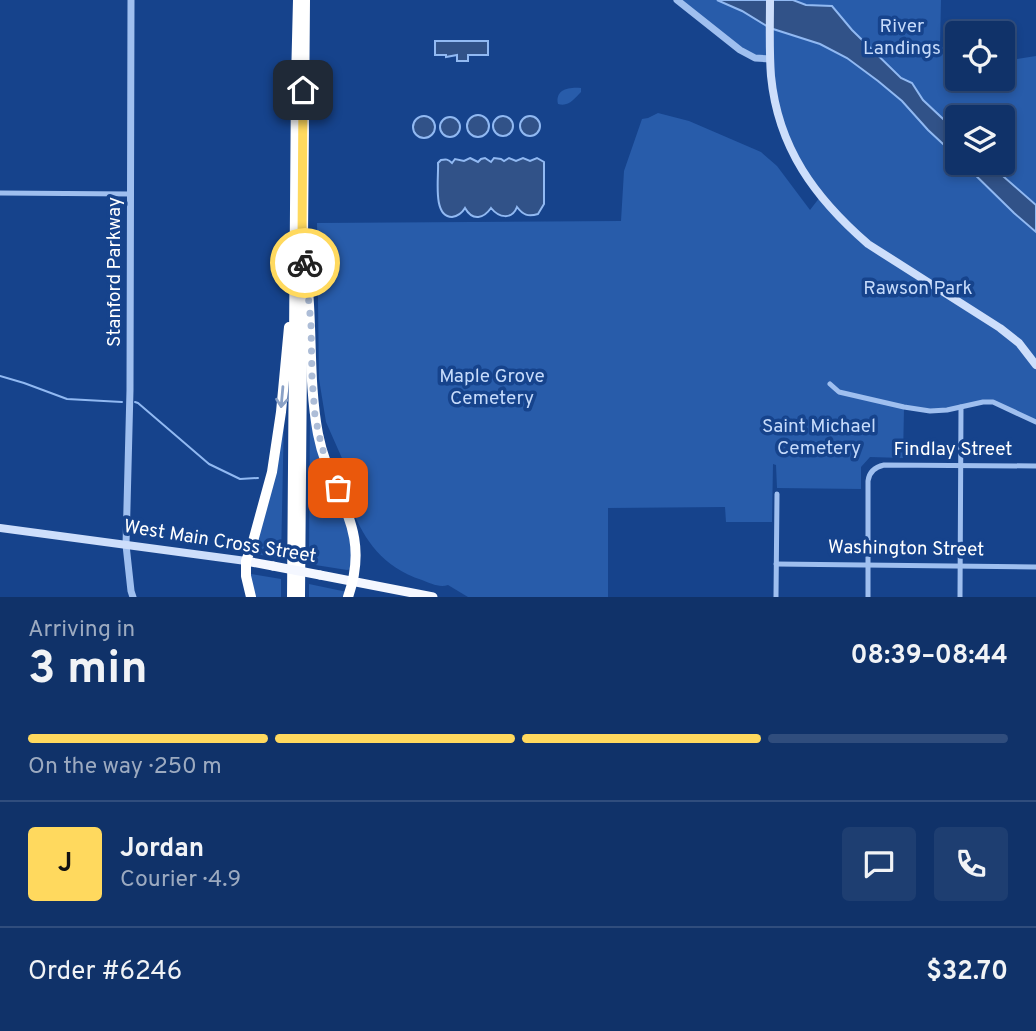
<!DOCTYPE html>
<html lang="en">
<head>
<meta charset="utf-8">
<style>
  body { margin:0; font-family:Overpass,sans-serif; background:#1e3e71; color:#f1f3f6; height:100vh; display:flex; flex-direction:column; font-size:26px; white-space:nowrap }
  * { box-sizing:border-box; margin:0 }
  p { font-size:23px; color:#9caac0 }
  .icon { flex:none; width:38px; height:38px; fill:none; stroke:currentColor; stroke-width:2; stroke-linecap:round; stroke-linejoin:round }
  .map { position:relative; height:597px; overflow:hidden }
  .details { display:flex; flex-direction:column; background:#103269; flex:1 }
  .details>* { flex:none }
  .buttons { position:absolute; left:945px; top:21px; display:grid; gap:14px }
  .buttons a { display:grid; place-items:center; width:70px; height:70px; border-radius:7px; background:#103269; box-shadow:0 4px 10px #0003,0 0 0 2px #304d7d; font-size:35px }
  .pin { position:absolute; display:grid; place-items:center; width:60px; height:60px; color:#fff; margin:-30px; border-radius:14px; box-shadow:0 4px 10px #0006 }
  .courier { position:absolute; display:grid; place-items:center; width:70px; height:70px; margin:-35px; border:5px solid #ffd95e; border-radius:50%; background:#fff; color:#222; box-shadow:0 2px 9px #0007 }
  .summary em { font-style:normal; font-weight:700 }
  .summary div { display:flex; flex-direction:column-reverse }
  .summary { display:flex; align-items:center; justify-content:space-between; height:119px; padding:0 28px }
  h1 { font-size:46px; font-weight:700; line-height:52px }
  .bar { display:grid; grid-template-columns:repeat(4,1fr); gap:10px 7px; align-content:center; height:84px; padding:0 28px }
  .bar i { height:9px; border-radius:5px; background:#304d7d }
  .bar .active { background:#ffd95e }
  .bar p { grid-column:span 4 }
  .line { display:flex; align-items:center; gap:18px; padding:0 28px; border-top:2px solid #304d7d }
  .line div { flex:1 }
  .round { display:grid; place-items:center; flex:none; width:74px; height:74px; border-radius:7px; background:#1e3e71 }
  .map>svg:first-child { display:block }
  .green { fill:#285caa; fill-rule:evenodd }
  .water { fill:#315288; stroke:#91b9f2; stroke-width:2 }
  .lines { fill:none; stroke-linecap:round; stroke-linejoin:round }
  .stream { stroke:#91b9f2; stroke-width:2 }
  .minor { stroke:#9fbfef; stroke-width:5 }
  .tertiary { stroke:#9fbfef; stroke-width:7 }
  .secondary { stroke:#cddefb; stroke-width:8 }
  .trunk { stroke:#f4f7ff; stroke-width:9 }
  .motorway { stroke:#fff; stroke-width:10 }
  .trunk-bridge { stroke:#f4f7ff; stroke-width:9 }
  .oneway { stroke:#8aa1c6 }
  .done { stroke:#adbdd7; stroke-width:7; stroke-dasharray:0 12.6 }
  .route { stroke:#ffd95e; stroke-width:9 }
  .labels { text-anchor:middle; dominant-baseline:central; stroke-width:7; stroke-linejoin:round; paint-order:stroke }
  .park-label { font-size:19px; fill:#c6dbfb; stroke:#16438c }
  .street-label { font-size:19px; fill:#fff; stroke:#16438c }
</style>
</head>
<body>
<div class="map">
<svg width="1036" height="597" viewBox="0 0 1036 597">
  <rect width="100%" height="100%" fill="#16438c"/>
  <g class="green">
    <path d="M 677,0 L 941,0 L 940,46 L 957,54 L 957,79 L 1003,79 L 1003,73 L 1014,73 L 1017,59 L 1036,56 L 1036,422 L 990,402 L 947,410 L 904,408 L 903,458 L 870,457 L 861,467 L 861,489 L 777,488 L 776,465 L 773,464 L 772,522 L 726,522 L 725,507 L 608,508 L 608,597 L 468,597 L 448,585 C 439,588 430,583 422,580 C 367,562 355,518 336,469 L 339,468 L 352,481 L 326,422 L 319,379 L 317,223 L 621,221 L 624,171 L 642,119 L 648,118 L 658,113 L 689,121 L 761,152 L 777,166 L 810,210 L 820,197 L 793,153 L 779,114 L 770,59 L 755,58 ZM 957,117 L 1003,117 L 1003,163 L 957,163 Z"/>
    <path d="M 581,88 L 581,92 C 574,99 569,107 558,104 C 555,89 569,87 581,88 Z"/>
    <path d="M 310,400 L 345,514 L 352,543 L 351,569 L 347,570 L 309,564 Z"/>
    <path d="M 284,415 L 281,559 L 252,553 Z"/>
    <path d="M 251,574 L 281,579 L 281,597 L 253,597 L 249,577 Z"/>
    <path d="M 309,584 L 347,592 L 345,597 L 309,597 Z"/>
  </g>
  <g class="water">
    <path d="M 717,0 L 793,0 L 806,5 L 832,6 L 852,30 L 901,78 L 912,83 L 923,100 L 957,132 L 957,157 L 928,130 L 902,101 L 878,81 L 847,58 L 820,44 L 770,28 L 742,11 Z"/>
    <path d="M 435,41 L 488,41 L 488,55 L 468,55 L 468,61 L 457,61 L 457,55 L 446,57 L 446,55 L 435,55 Z"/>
    <circle cx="478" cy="126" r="11"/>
    <circle cx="530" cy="126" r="10"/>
    <circle cx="503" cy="126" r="10"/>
    <circle cx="424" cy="127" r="11"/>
    <circle cx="450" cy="127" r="10"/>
    <path d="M 470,158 L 478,162 L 481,159 L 485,158 L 491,162 L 494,158 L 501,159 L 504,161 L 509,158 L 516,161 L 523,158 L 530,161 L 537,158 L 544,162 L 544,204 L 538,214 C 528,217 523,215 517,207 C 512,220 499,218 491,208 C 484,218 473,222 465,208 C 462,213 459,216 452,217 C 432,217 439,177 438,163 L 441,160 C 446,159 448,159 452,163 L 455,159 L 464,161 Z"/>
    <path d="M 963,163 L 988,163 L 1036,205 L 1036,232 L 1014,213 Z"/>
  </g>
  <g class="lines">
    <g class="stream">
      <path d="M 0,376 L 24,383 L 67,399 L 122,402"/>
      <path d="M 135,402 L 138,403 L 209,464 L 240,479 L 258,478"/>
    </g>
    <g class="minor">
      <path d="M 0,193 L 131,194"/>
      <path d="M 830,384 L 839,392 L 904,407 L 930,411 L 947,410 L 983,402 L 993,402 L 1036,422"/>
      <path d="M 776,564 L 1036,567"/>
      <path d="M 776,597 L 777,494"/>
      <path d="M 868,597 L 868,481 C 869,472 875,467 884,465 L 1036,466"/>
      <path d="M 960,597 L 961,407"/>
    </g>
    <g class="tertiary">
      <path d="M 131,0 L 130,390 L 126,545 L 131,591 L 133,597"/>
      <path d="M 677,0 L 740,50 L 755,58 L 770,59"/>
    </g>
    <g class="secondary">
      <path d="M 770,0 C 770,25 769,51 771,76 C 778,148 815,198 868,244 L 1000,328 L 1019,343 L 1036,365"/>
      <path d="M 0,528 L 246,561"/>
    </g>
    <g class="trunk">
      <path d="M 246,561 L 273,566"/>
      <path d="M 320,575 L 433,597"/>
    </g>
    <g class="motorway">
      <path d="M 308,290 C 312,337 309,386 318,434 C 330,497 373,526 348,597"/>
      <path d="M 251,597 L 246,576 L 246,561 L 252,545 L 272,472 L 281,412 L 289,327"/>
      <path d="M 292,597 L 296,80 L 298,0"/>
      <path d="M 300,597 L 305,0"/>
    </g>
    <path class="trunk-bridge" d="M 273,566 L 320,575"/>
  </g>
  <defs><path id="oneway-shaft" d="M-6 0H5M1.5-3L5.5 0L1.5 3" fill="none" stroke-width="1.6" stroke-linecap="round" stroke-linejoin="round" transform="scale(1.75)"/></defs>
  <use class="oneway" href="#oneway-shaft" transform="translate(282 397) rotate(95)"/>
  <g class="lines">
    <path class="done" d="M 305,263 L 311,324 L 312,378 L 315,416 L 322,448 L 338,488"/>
    <path class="route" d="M 303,90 L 302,244 L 305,263"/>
  </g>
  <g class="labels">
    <g class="park-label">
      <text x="902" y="27">River<tspan x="902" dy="22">Landings</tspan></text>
      <text x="918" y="289">Rawson Park</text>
      <text x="492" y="377">Maple Grove<tspan x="492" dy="22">Cemetery</tspan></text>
      <text x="819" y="427">Saint Michael<tspan x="819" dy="22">Cemetery</tspan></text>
    </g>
    <g class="street-label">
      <text transform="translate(115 272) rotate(-90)">Stanford Parkway</text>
      <text x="953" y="450">Findlay Street</text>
      <text transform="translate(220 542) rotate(9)">West Main Cross Street</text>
      <text transform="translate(906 549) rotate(1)">Washington Street</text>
    </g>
  </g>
</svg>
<div class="buttons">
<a><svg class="icon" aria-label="locate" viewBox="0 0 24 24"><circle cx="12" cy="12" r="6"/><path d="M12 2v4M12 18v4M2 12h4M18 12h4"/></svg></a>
<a><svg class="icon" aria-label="layers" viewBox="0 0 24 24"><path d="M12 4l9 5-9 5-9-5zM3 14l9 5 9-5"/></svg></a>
</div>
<div class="pin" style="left:338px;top:488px;background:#ea580c"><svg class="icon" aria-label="bag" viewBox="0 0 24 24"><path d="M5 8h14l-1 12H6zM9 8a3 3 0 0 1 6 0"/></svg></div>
<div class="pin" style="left:303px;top:90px;background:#1f2937"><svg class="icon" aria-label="home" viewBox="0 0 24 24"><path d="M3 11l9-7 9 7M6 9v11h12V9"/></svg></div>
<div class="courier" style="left:305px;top:263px"><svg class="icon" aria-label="bike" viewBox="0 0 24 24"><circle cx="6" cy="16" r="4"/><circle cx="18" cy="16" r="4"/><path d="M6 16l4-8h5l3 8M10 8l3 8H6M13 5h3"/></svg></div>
</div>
<section class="details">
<div class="summary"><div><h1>3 min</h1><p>Arriving in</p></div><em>08:39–08:44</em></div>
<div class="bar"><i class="active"></i><i class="active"></i><i class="active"></i><i></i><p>On the way · 250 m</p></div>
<div class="line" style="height:126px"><b class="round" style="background:#ffd95e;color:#111">J</b><div><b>Jordan</b><p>Courier · 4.9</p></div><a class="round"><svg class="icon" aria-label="chat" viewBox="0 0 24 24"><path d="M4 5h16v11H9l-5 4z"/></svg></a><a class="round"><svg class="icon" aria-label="phone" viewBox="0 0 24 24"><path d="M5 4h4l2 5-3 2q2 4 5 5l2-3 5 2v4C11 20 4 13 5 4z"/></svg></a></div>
<div class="line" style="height:91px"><div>Order #6246</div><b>$32.70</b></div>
</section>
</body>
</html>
